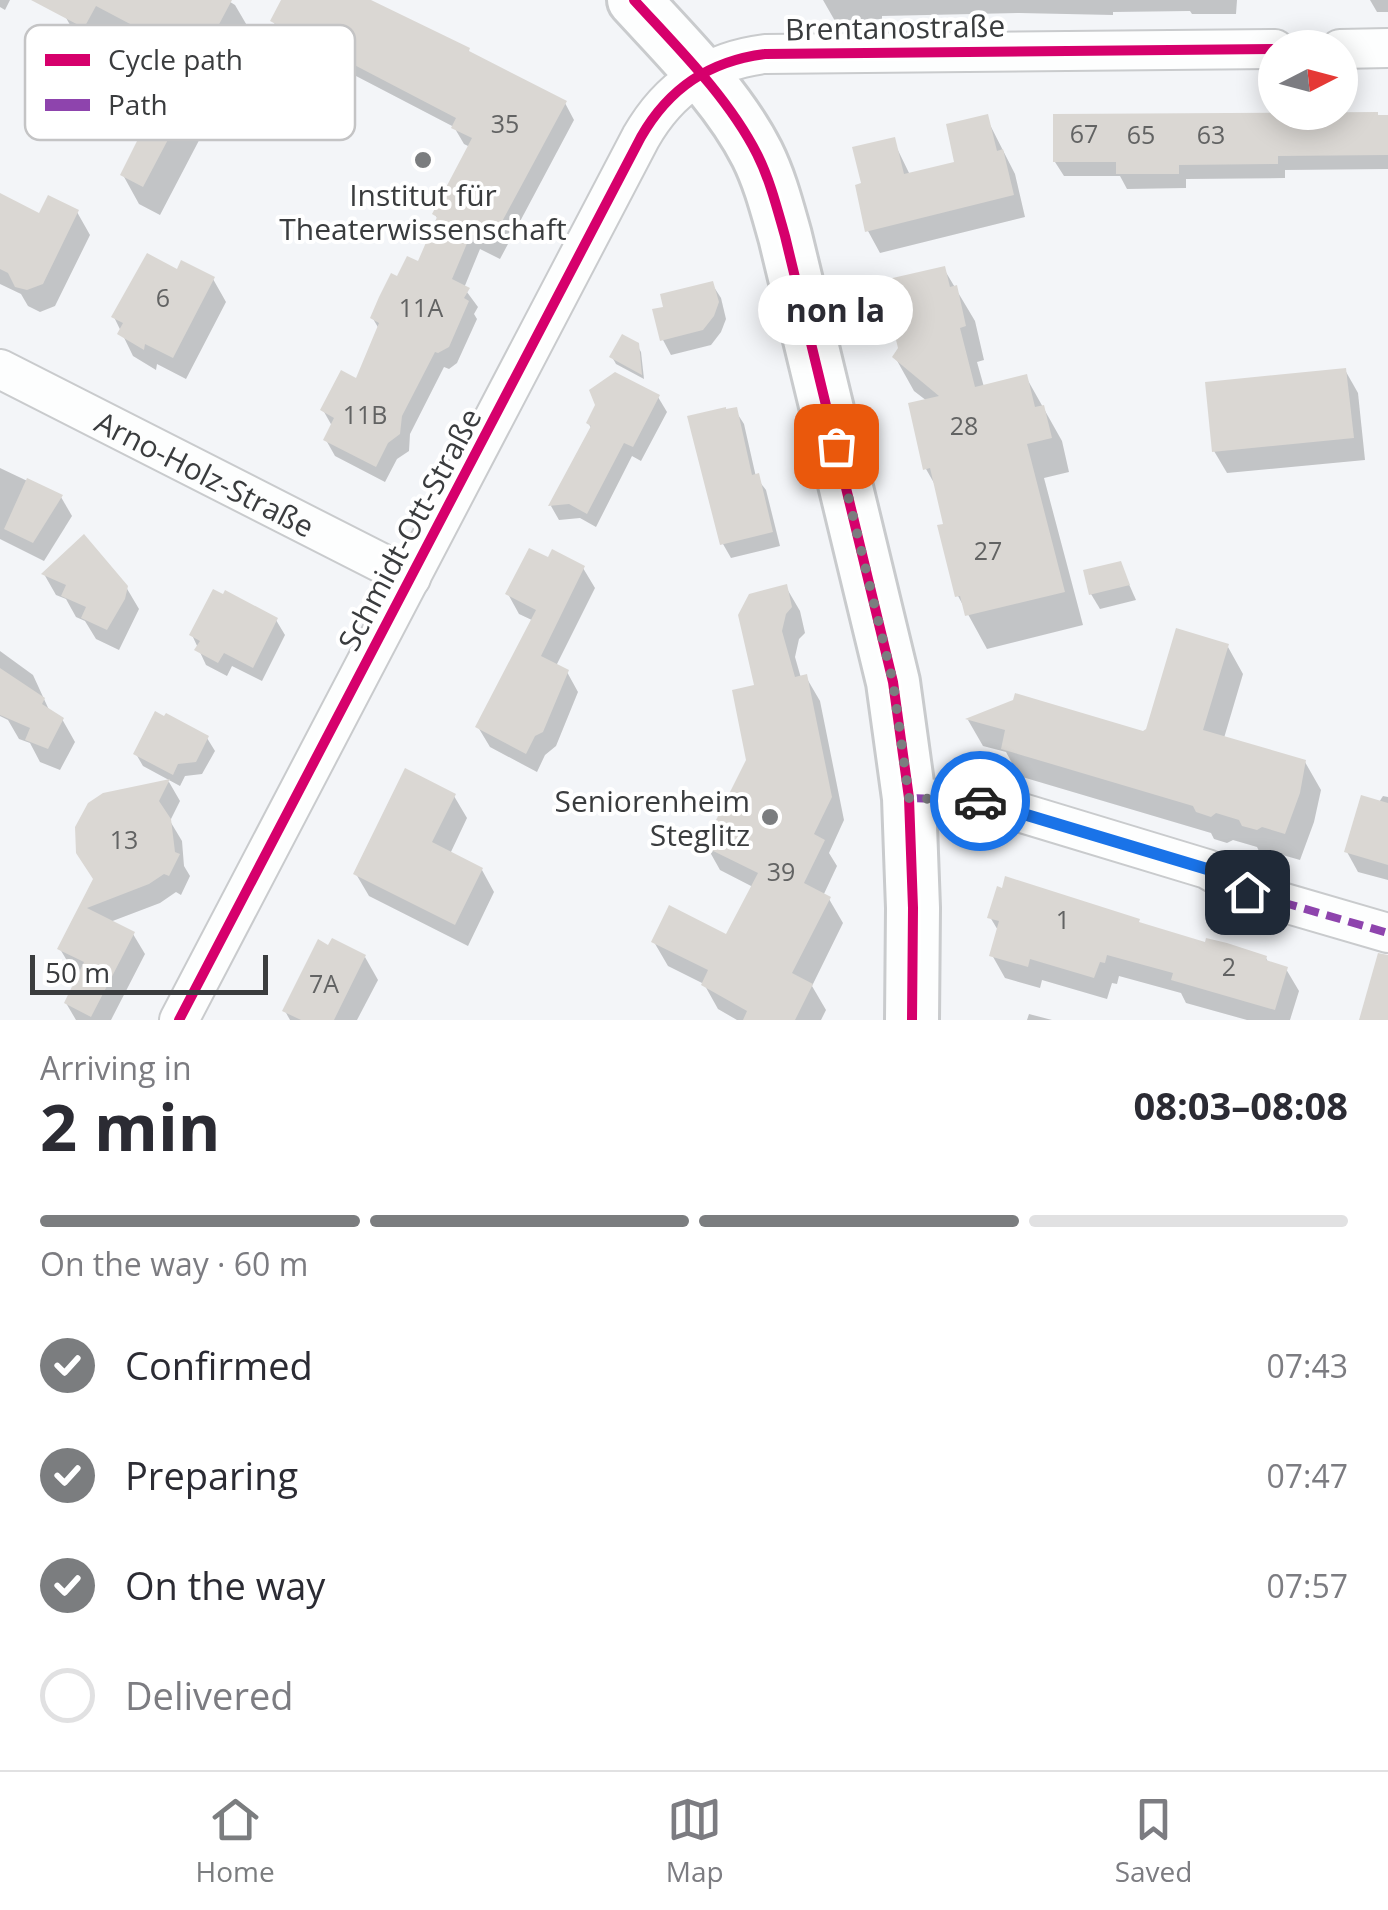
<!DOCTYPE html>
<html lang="en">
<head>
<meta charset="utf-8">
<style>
  body { margin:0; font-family:"Open Sans",sans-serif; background:#f7f7f7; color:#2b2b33; height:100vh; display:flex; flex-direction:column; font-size:38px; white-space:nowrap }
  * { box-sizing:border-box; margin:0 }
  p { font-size:32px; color:#7c7c81 }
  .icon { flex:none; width:55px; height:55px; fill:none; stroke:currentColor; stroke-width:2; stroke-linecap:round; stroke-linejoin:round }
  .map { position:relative; height:1020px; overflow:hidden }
  .sheet { display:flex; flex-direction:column; background:#fff; flex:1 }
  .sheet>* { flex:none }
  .needle { width:65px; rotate:84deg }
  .controls { position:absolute; left:1258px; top:30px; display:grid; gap:20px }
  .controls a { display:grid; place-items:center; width:100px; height:100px; border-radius:50%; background:#fff; box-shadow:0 5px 25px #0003; font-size:50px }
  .scale { position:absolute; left:30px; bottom:25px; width:238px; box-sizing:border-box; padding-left:10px; border:5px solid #3a3c3e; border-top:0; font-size:28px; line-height:35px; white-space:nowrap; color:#3a3c3e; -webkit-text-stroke:8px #fff; paint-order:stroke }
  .pin { position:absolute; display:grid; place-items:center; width:85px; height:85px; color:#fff; margin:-42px; border-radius:20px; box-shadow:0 5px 15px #0006 }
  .courier { position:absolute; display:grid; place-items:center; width:100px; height:100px; margin:-50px; border:8px solid #1a73e8; border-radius:50%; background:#fff; color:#222; box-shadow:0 2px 12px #0007 }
  .bubble { position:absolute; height:70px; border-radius:35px; background:#fff; box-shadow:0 5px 25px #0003; font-size:32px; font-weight:700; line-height:70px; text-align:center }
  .head em { font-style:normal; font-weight:700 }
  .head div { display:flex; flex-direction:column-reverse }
  .head { display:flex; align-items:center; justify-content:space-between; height:170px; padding:0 40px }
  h1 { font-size:65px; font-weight:700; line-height:75px }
  .bar { display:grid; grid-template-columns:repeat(4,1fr); gap:15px 10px; align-content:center; height:120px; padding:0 40px }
  .bar i { height:12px; border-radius:8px; background:#e1e1e2 }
  .bar .on { background:#7b7d7f }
  .bar p { grid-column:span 4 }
  ol { padding:0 40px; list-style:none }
  li { display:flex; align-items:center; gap:30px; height:110px }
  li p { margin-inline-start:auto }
  li .icon { padding:10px; border-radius:50%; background:#7b7d7f; color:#fff; stroke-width:4 }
  li:last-child { color:#7c7c81 }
  li i { width:55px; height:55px; border:5px solid #e1e1e2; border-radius:50% }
  .dock { display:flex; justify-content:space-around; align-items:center; height:140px; border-top:2px solid #e1e1e2; background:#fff; font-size:28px; color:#7c7c81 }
  .dock a { display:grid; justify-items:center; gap:5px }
  .dock .on { color:#7b7d7f }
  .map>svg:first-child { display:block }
  .shadow { fill:#0003 }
  .building { fill:#dad7d3 }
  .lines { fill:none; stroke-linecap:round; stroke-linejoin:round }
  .street-casing { stroke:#c9cbcd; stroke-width:42 }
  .secondary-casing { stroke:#c9cbcd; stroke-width:58 }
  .street { stroke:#fdfefe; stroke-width:38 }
  .secondary { stroke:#fdfefe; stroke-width:52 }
  .quiet { stroke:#8e44ad; stroke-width:8; stroke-dasharray:15 8; stroke-linecap:butt }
  .cycleway-casing { stroke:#fff; stroke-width:16 }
  .cycleway { stroke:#d6006c; stroke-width:10 }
  .done { stroke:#7b7d7f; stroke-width:10; stroke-dasharray:0 18 }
  .route { stroke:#1a73e8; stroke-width:12 }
  .poi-dot { fill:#7b7d7f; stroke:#fff; stroke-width:4 }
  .labels { text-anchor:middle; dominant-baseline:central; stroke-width:8; stroke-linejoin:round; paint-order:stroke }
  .number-label { font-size:25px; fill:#626363 }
  .street-label { font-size:30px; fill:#3a3c3e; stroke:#fff }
  .poi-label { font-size:30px; fill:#3a3c3e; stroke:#fff }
  .key { fill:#fff; stroke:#c4c4c5; stroke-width:2.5 }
  .key-label { font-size:28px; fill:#3a3c3e }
</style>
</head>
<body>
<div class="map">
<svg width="1388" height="1020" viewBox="0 0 1388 1020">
  <rect width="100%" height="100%" fill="#f3f5f8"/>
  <g class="shadow">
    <path d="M 0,0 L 10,0 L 5,10 L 0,7 Z"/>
    <path d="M 74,0 L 227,0 L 235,5 L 252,34 L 241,54 L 236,51 L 201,117 L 206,127 L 160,215 L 139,204 L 123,175 L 140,142 L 128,122 L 161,59 L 113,33 L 101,56 L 82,46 L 65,16 Z"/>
    <path d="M 284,0 L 368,0 L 468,50 L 471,55 L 565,103 L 574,120 L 500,259 L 480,249 L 464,288 L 478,307 L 474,314 L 477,319 L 457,363 L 449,369 L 444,367 L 410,434 L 409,451 L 397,459 L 385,482 L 335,456 L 326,440 L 332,426 L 323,410 L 357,381 L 379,329 L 372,317 L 398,280 L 420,264 L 438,220 L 435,214 L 470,147 L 464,144 L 454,127 L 283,38 L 273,21 Z"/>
    <path d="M 823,0 L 1237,0 L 1236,14 L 1192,14 L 1190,11 L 1113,12 L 1113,15 L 1019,13 L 882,16 L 882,19 L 835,21 Z"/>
    <path d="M 1370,0 L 1388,0 L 1388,12 L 1377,12 Z"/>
    <path d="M 986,117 L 1015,174 L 1025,217 L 880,253 L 868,231 L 864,185 L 893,140 L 910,175 L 957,163 Z"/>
    <path d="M 1378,118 L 1388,118 L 1388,169 L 1285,170 L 1285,178 L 1186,179 L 1186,188 L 1127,189 L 1120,176 L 1064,176 L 1055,162 Z"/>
    <path d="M 0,196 L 40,216 L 77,212 L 90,235 L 55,306 L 40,312 L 28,306 L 21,294 L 0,284 Z"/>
    <path d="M 944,269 L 975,321 L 984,360 L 977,362 L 984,387 L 1026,377 L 1062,441 L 1069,472 L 1044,478 L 1083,625 L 987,649 L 958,596 L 938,490 L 926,469 L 927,401 L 914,391 L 895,357 L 900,348 L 895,325 L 885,319 L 866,287 Z"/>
    <path d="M 178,272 L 213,279 L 226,302 L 186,379 L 157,364 L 156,370 L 133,356 L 114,317 Z"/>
    <path d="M 712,284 L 721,298 L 726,319 L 721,332 L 711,345 L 671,355 L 663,340 Z"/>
    <path d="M 637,345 L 641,352 L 644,379 L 616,364 L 612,357 Z"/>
    <path d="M 1345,370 L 1358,393 L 1365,460 L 1227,473 L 1214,451 Z"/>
    <path d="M 658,397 L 667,412 L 641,461 L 632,456 L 596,527 L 580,518 L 559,520 L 551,506 L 592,429 L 588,423 Z"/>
    <path d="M 735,410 L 744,424 L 756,477 L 766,490 L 780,546 L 731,558 L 723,544 Z"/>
    <path d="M 0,468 L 61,497 L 72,516 L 44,561 L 0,539 Z"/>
    <path d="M 1120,564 L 1136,600 L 1100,609 L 1091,594 Z"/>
    <path d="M 583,568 L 595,588 L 556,666 L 567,672 L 578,692 L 556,746 L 545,755 L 537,772 L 490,747 L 478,727 L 534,621 L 519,614 L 508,594 Z"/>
    <path d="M 44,574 L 126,587 L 139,609 L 119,650 L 96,639 L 85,621 L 76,617 L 66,599 L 56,595 Z"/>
    <path d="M 786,587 L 800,611 L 805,633 L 799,639 L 795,657 L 801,678 L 806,677 L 820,701 L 844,820 L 829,853 L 837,866 L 823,896 L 829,899 L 843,923 L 812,986 L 826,1010 L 821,1020 L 737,1020 L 718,1009 L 704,984 L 668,966 L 654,942 L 728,938 L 753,887 L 720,870 L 706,845 L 749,760 L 757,687 Z"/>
    <path d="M 276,620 L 285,635 L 262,681 L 232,666 L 227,676 L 206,665 L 192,635 Z"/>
    <path d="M 1228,647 L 1243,674 L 1224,738 L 1305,762 L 1321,790 L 1314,822 L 1300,860 L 1279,854 L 1273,857 L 1260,853 L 1257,847 L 1233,840 L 1227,843 L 1214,839 L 1211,833 L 1019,776 L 1006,752 L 983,746 L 968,720 L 1015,702 L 1143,733 Z"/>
    <path d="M 0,651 L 33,675 L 50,712 L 62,719 L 75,742 L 60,770 L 40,762 L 30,743 L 19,739 L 8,720 L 0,716 Z"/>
    <path d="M 207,738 L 215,751 L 202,774 L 185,776 L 180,786 L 143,766 L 136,754 Z"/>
    <path d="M 169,782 L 180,801 L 170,821 L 182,841 L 184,866 L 190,876 L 181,895 L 176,892 L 160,903 L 110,922 L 133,934 L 145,954 L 111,1020 L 76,1020 L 66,1003 L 81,974 L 72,969 L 60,949 L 95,881 L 104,795 Z"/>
    <path d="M 454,796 L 467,818 L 450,854 L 482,870 L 494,892 L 468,946 L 369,896 L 356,874 Z"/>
    <path d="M 1383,796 L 1388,797 L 1388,880 L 1358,872 L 1347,852 Z"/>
    <path d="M 990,917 L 1207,945 L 1266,958 L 1269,964 L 1286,969 L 1299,991 L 1290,1020 L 1247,1020 L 1186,1003 L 1181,993 L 1119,976 L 1117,984 L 1112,983 L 1107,999 L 1042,980 L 1040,988 L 1005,978 L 992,955 L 999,932 Z"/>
    <path d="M 365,957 L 378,980 L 357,1020 L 290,1020 L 285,1011 Z"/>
    <path d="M 1029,1014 L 1052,1020 L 1027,1020 Z"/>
  </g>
  <g class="building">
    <path d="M 31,0 L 232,0 L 183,92 L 191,96 L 143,187 L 120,175 L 142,131 L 125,122 L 166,43 L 96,6 L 84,28 Z"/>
    <path d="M 281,0 L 371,0 L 470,48 L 469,51 L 567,101 L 490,244 L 471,234 L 452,279 L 470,288 L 464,298 L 469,301 L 449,347 L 438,353 L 435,352 L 402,416 L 400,434 L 388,443 L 376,467 L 323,440 L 334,418 L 320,410 L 341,370 L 356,378 L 379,323 L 370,318 L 379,297 L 391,273 L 397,276 L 407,256 L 418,261 L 437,217 L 432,214 L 472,138 L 451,128 L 456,118 L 270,21 Z"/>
    <path d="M 1378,112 L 1378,115 L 1388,115 L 1388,155 L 1278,156 L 1278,164 L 1179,165 L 1179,174 L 1116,174 L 1116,162 L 1053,162 L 1053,114 Z"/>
    <path d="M 988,114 L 997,151 L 1003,149 L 1014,195 L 865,232 L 855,185 L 861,183 L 852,147 L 895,137 L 904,174 L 954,162 L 946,124 Z"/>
    <path d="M 0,193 L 39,213 L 48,195 L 79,210 L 43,284 L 27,290 L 15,287 L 8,273 L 0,269 Z"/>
    <path d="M 147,253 L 177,269 L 181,260 L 215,277 L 173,358 L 145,344 L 144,350 L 117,334 L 123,323 L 111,317 Z"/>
    <path d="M 945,266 L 950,287 L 957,285 L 966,326 L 960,328 L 975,387 L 1027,374 L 1035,407 L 1044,405 L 1052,438 L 1027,444 L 1065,592 L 965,616 L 960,596 L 955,597 L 937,525 L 943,524 L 930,468 L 923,470 L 908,403 L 939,396 L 892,357 L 898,348 L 886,299 L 862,285 Z"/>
    <path d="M 713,281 L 719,302 L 714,316 L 703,330 L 660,341 L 652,309 L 663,307 L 660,294 Z"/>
    <path d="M 622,334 L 639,343 L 642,375 L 609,357 Z"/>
    <path d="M 1346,368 L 1354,438 L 1212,452 L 1205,382 Z"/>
    <path d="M 615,372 L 660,395 L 633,447 L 624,443 L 587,514 L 569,504 L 548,506 L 591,426 L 586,423 L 595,405 L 589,390 Z"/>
    <path d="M 726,407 L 726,409 L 737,407 L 752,475 L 759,473 L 773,532 L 720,545 L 687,416 Z"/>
    <path d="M 27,478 L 63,495 L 33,543 L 4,529 Z"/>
    <path d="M 84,534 L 128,586 L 125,599 L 107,630 L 81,618 L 86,607 L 61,596 L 66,585 L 41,574 Z"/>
    <path d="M 529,548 L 548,557 L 552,549 L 585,566 L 541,656 L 569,670 L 543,732 L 535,736 L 526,754 L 475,727 L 536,610 L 505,594 Z"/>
    <path d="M 1121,561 L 1130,585 L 1089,595 L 1083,570 Z"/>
    <path d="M 787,584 L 792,607 L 786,614 L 782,631 L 795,677 L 807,674 L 832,797 L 814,834 L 825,840 L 804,883 L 831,897 L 792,973 L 813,984 L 795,1020 L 743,1020 L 747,1011 L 701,985 L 708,970 L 651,942 L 669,905 L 726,934 L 758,873 L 703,846 L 746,760 L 732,690 L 754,685 L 738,615 L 749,594 Z"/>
    <path d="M 213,589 L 223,594 L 225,590 L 278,618 L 253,668 L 224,653 L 218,663 L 194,650 L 200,641 L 189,635 Z"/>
    <path d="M 1176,628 L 1229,644 L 1203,730 L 1306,760 L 1300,793 L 1285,834 L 1262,827 L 1257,830 L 1242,826 L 1239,820 L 1216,813 L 1211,817 L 1196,812 L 1193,806 L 1001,749 L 1005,730 L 965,719 L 1013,700 L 1015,693 L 1143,731 L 1146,729 Z"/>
    <path d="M 0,668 L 45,698 L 42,704 L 64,718 L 48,749 L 25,740 L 30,728 L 0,715 Z"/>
    <path d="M 155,711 L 164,716 L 166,713 L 209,736 L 196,762 L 178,764 L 173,775 L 133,754 Z"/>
    <path d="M 405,768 L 456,794 L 432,842 L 483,868 L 455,925 L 353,874 Z"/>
    <path d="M 170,779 L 159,801 L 171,819 L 175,852 L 180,854 L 169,876 L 164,874 L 149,884 L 87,908 L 135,932 L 91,1017 L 64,1003 L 84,962 L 57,949 L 93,879 L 76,853 L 75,827 L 88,803 L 103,793 Z"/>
    <path d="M 1361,795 L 1388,803 L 1388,865 L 1344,852 Z"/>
    <path d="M 1005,876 L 1140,919 L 1139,922 L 1205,942 L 1206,938 L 1227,943 L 1267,956 L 1266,960 L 1288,967 L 1275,1010 L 1171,980 L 1173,973 L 1107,955 L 1105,963 L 1100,962 L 1094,978 L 1030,959 L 1028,967 L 989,956 L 999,921 L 987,918 L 997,886 L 1002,888 Z"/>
    <path d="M 332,938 L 366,955 L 334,1020 L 301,1020 L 282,1011 L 318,939 L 328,945 Z"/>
    <path d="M 1378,953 L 1388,955 L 1388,1020 L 1359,1020 Z"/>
  </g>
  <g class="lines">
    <defs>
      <g id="street">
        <path d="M 1340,49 L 1388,48"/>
        <path id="s1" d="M 0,369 L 411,578"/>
        <path d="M 909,798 L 979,800 L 1207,869 L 1247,892 L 1388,933"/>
        <path d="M 179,1020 L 641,137 C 669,88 709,61 765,54 L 1275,49"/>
      </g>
      <path id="secondary" d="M 634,0 C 677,47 728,97 757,154 C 770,180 777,208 785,236 L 893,682 L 909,798 L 913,908 L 912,1020"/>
    </defs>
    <use href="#street" class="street-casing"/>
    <use href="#secondary" class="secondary-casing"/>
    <use href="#street" class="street"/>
    <use href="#secondary" class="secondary"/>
    <path class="quiet" d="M 909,798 L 979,800 L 1207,869 L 1247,892 L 1388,933"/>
    <defs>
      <g id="cycleway">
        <path d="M 634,0 C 677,47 728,97 757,154 C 770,180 777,208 785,236 L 893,682 L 909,798 L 913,908 L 912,1020"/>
        <path d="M 179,1020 L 641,137 C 669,88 709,61 765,54 L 1275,49"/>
      </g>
    </defs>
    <use href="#cycleway" class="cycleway-casing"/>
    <use href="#cycleway" class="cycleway"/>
  </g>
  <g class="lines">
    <path class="done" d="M 836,446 L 893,682 L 909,798 L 980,801"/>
    <path class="route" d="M 980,801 L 1207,869 L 1247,892"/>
  </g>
  <g class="poi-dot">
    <circle cx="423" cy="160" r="10"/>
    <circle cx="770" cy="817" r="10"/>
  </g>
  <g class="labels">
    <g class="number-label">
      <text x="505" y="123">35</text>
      <text x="1084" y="133">67</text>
      <text x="1141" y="134">65</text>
      <text x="1211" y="134">63</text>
      <text x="163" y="297">6</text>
      <text x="421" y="307">11A</text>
      <text x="365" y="414">11B</text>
      <text x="964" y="425">28</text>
      <text x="988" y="550">27</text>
      <text x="124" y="839">13</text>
      <text x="781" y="871">39</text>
      <text x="1063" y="919">1</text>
      <text x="1229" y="966">2</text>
      <text x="324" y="983">7A</text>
    </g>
    <g class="street-label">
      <text transform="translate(895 27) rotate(-1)">Brentanostraße</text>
      <text stroke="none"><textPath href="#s1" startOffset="230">Arno-Holz-Straße</textPath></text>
      <text transform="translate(409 529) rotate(-62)">Schmidt-Ott-Straße</text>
    </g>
    <g class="poi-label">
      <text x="423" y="194">Institut für<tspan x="423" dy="34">Theaterwissenschaft</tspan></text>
      <text x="750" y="800" text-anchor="end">Seniorenheim<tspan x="750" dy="34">Steglitz</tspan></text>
    </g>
  </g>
  <rect x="25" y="25" width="330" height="115" rx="15" class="key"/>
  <rect x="45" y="54" width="45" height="12" fill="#d6006c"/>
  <rect x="45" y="99" width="45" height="12" fill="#8e44ad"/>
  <g class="key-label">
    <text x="108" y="70">Cycle path</text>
    <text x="108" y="115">Path</text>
  </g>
</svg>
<div class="controls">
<a><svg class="needle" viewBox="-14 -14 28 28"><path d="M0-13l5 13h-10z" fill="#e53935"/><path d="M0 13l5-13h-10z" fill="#7c7c81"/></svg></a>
</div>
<div class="scale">50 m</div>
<div class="pin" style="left:836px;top:446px;background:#ea580c"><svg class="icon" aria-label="bag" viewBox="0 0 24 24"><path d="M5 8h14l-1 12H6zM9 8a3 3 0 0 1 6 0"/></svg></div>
<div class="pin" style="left:1247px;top:892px;background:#1f2937"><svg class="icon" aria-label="home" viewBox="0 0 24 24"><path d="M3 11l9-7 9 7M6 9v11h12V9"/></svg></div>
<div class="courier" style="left:980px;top:801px"><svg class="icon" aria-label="car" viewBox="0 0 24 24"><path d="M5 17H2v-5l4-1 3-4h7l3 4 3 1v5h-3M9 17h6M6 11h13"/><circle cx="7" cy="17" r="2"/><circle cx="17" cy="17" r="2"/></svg></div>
<div class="bubble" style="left:758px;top:275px;width:155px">non la</div>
</div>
<section class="sheet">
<div class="head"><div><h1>2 min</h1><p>Arriving in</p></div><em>08:03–08:08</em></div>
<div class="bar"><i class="on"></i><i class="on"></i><i class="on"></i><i></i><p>On the way · 60 m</p></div>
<ol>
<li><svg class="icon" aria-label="check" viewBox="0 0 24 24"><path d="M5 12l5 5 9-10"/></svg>Confirmed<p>07:43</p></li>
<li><svg class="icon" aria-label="check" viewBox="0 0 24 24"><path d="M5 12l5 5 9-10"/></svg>Preparing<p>07:47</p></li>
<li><svg class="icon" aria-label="check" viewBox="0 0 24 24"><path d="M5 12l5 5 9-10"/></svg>On the way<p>07:57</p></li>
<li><i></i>Delivered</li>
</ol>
</section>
<nav class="dock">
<a class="on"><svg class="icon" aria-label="home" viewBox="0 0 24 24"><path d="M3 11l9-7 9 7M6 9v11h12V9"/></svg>Home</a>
<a><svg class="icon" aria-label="map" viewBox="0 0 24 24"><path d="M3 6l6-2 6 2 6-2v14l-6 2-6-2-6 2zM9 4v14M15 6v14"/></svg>Map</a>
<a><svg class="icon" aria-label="saved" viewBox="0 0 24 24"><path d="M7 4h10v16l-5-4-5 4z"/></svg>Saved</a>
</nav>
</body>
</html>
